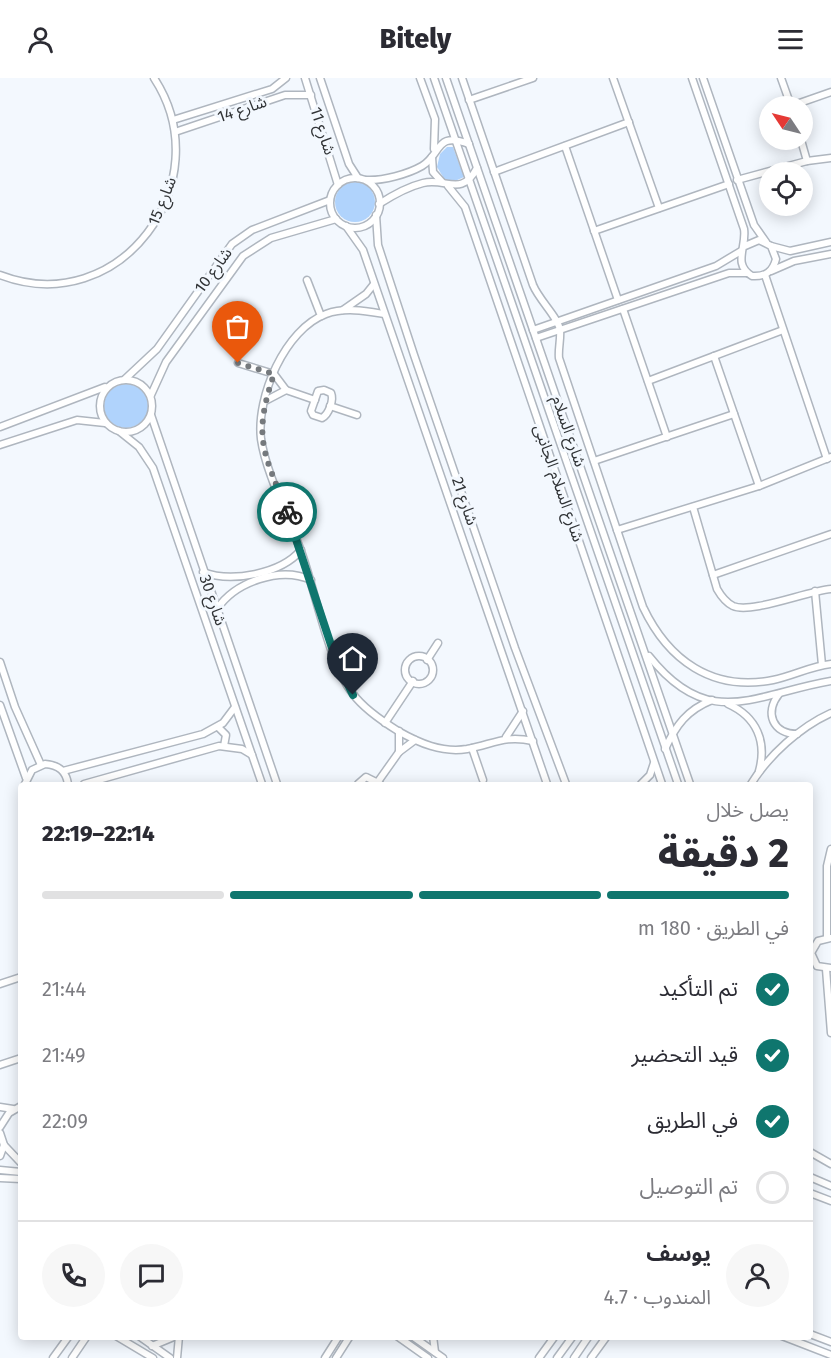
<!DOCTYPE html>
<html lang="ar">
<head>
<meta charset="utf-8">
<style>
  body { margin:0; font-family:"Fira Sans","Noto Sans Arabic",sans-serif; background:#f7f7f7; color:#2b2b33; direction:rtl; height:100vh; display:flex; flex-direction:column; font-size:22px; white-space:nowrap }
  * { box-sizing:border-box; margin:0 }
  p { font-size:20px; color:#7c7c81 }
  .icon { flex:none; width:33px; height:33px; fill:none; stroke:currentColor; stroke-width:2; stroke-linecap:round; stroke-linejoin:round }
  .map { position:relative; flex:1; overflow:hidden; direction:ltr }
  .drawer { position:absolute; left:18px; top:704px; width:795px; height:558px; display:flex; flex-direction:column; background:#fff; border-radius:6px; box-shadow:0 3px 15px #0003; direction:rtl }
  .drawer>* { flex:none }
  .needle { width:39px; rotate:305deg }
  .buttons { position:absolute; left:759px; top:18px; display:grid; gap:12px }
  .buttons a { display:grid; place-items:center; width:54px; height:54px; border-radius:50%; background:#fff; box-shadow:0 3px 15px #0003; font-size:30px }
  .pin { position:absolute; display:grid; place-items:center; width:51px; height:51px; color:#fff; margin:-62px -26px; border-radius:50% 50% 50% 0; rotate:-45deg; box-shadow:0 0 6px #0007 }
  .pin .icon { rotate:45deg }
  .courier { position:absolute; display:grid; place-items:center; width:60px; height:60px; margin:-30px; border:4px solid #0f766e; border-radius:50%; background:#fff; color:#222; box-shadow:0 2px 8px #0007 }
  .summary em { font-style:normal; font-weight:800 }
  .summary div { display:flex; flex-direction:column-reverse }
  .summary { display:flex; align-items:center; justify-content:space-between; height:102px; padding:0 24px }
  h1 { font-size:39px; font-weight:800; line-height:45px }
  .bar { display:grid; grid-template-columns:repeat(4,1fr); gap:9px 6px; align-content:center; height:72px; padding:0 24px }
  .bar i { height:8px; border-radius:4px; background:#e1e1e2 }
  .bar .on { background:#0f766e }
  .bar p { grid-column:span 4 }
  .line { display:flex; align-items:center; gap:15px; padding:0 24px; border-top:2px solid #e1e1e2 }
  .line div { flex:1 }
  .round { display:grid; place-items:center; flex:none; width:63px; height:63px; border-radius:32px; background:#f7f7f7 }
  ol { padding:0 24px; list-style:none }
  li { display:flex; align-items:center; gap:18px; height:66px }
  li p { margin-inline-start:auto }
  li .icon { padding:6px; border-radius:50%; background:#0f766e; color:#fff; stroke-width:4 }
  li:last-child { color:#7c7c81 }
  li i { width:33px; height:33px; border:3px solid #e1e1e2; border-radius:50% }
  header { display:flex; justify-content:space-between; align-items:center; height:78px; padding:0 24px; background:#fff; font-size:27px; font-weight:800 }
  .map>svg:first-child { display:block }
  .green { fill:#b0d3fc }
  .lines { fill:none; stroke-linecap:round; stroke-linejoin:round }
  .street-casing { stroke:#afb6bf; stroke-width:9 }
  .street { stroke:#fff; stroke-width:6 }
  .done { stroke:#75797d; stroke-width:6; stroke-dasharray:0 10.8 }
  .route { stroke:#0f766e; stroke-width:8 }
  .labels { text-anchor:middle; dominant-baseline:central; stroke-width:6; stroke-linejoin:round; paint-order:stroke }
  .street-label { font-size:16px; fill:#313437; stroke:#f3f8fe }
</style>
</head>
<body>
<header><svg class="icon" aria-label="menu" viewBox="0 0 24 24"><path d="M4 6h16M4 12h16M4 18h16"/></svg>Bitely<svg class="icon" aria-label="person" viewBox="0 0 24 24"><circle cx="12" cy="8" r="4"/><path d="M4 21q1-7 8-7t8 7"/></svg></header>
<div class="map">
<svg width="831" height="1280" viewBox="0 0 831 1280">
  <rect width="100%" height="100%" fill="#f3f8fe"/>
  <g class="green">
    <path d="M 447,69 L 453,69 L 464,99 L 455,103 L 445,102 L 437,89 L 440,76 Z"/>
    <circle cx="355" cy="124" r="20"/>
    <circle cx="126" cy="328" r="22"/>
  </g>
  <g class="lines">
    <defs>
      <g id="street">
        <path d="M 305,0 L 338,107"/>
        <path d="M 320,0 L 349,86 L 358,100"/>
        <path d="M 420,0 L 435,41 L 434,71"/>
        <path d="M 434,0 L 678,706"/>
        <path d="M 446,0 L 690,706"/>
        <path d="M 462,0 L 533,207 C 539,222 558,239 560,252 C 561,261 558,271 559,280 L 643,529 C 668,582 712,614 773,602 C 793,598 811,588 831,586"/>
        <path d="M 613,0 L 659,130"/>
        <path d="M 692,0 L 744,151 C 747,169 732,186 752,198 C 766,199 773,193 776,181 L 771,168 L 759,162 L 745,168"/>
        <path d="M 703,0 L 754,147 L 766,164"/>
        <path d="M 781,0 L 791,28"/>
        <path d="M 469,22 L 533,0"/>
        <path d="M 791,28 L 831,14"/>
        <path d="M 173,42 L 272,11 L 286,0"/>
        <path d="M 175,54 L 285,17 L 311,17"/>
        <path d="M 801,62 L 807,83"/>
        <path d="M 565,68 L 618,222"/>
        <path d="M 432,79 L 433,94 L 442,104"/>
        <path d="M 494,94 L 629,44"/>
        <circle cx="355" cy="125" r="25"/>
        <path d="M 366,102 C 383,103 408,96 422,88 C 442,76 435,53 469,66"/>
        <path d="M 737,102 L 807,83 L 831,80"/>
        <path d="M 448,108 L 465,129 L 662,706"/>
        <path d="M 379,126 C 393,117 407,109 423,105 C 446,99 461,120 477,90"/>
        <path d="M 376,137 L 378,167 L 414,277 L 515,570 L 566,706"/>
        <path d="M 346,148 L 363,172 L 547,706"/>
        <path d="M 594,153 L 729,106"/>
        <path d="M 771,168 L 790,173 L 831,164"/>
        <path d="M 771,193 L 794,183 L 831,176"/>
        <path d="M 0,197 C 120,243 222,104 154,0"/>
        <path d="M 765,197 L 827,381"/>
        <path d="M 307,202 L 321,238"/>
        <path d="M 623,231 L 667,359"/>
        <path d="M 343,232 L 366,216 L 374,206"/>
        <path d="M 384,236 C 366,233 345,229 326,236 C 285,251 256,319 261,361 C 266,396 290,441 302,476 C 315,513 330,588 353,616 C 364,631 382,643 398,653 C 419,665 442,675 467,671 C 494,666 504,657 533,663"/>
        <path d="M 533,252 L 716,188 L 741,173"/>
        <path d="M 536,260 L 729,195 L 747,195"/>
        <path d="M 714,278 L 759,408"/>
        <path d="M 238,285 L 274,296 L 286,312 L 315,322"/>
        <path d="M 125,301 L 157,271 L 232,166 L 252,152 L 330,122"/>
        <circle cx="126" cy="328" r="26"/>
        <path d="M 648,303 L 783,252"/>
        <path d="M 324,312 L 331,315 C 334,322 329,336 322,340 L 313,337 L 311,333 L 318,313 Z"/>
        <path d="M 151,317 L 166,284 L 243,178 L 271,160 L 336,141"/>
        <path d="M 265,323 L 286,312"/>
        <path d="M 330,328 L 357,337"/>
        <path d="M 151,337 L 277,706"/>
        <path d="M 0,349 L 105,309"/>
        <path d="M 119,353 L 139,369 L 153,390 L 262,706"/>
        <path d="M 0,367 L 77,342 L 105,345"/>
        <path d="M 594,383 L 734,336"/>
        <path d="M 693,429 L 717,511 C 721,518 725,524 733,528 C 751,536 807,513 831,511"/>
        <path d="M 617,452 L 759,408 L 831,379"/>
        <path d="M 203,494 C 231,505 281,496 301,472"/>
        <path d="M 713,497 L 831,456"/>
        <path d="M 815,513 L 822,587"/>
        <path d="M 217,531 C 235,504 280,488 311,502"/>
        <circle cx="419" cy="592" r="14"/>
        <path d="M 649,578 C 709,654 755,616 831,603"/>
        <path d="M 427,582 L 438,565"/>
        <path d="M 0,584 L 15,629 L 41,687"/>
        <path d="M 779,616 C 764,635 773,656 797,656"/>
        <path d="M 728,626 C 757,639 767,664 759,693"/>
        <path d="M 0,627 L 26,700"/>
        <path d="M 385,645 L 413,603"/>
        <path d="M 218,649 L 226,657 L 224,668"/>
        <path d="M 399,653 L 399,674"/>
        <path d="M 506,659 L 523,633"/>
        <path d="M 472,670 L 483,702"/>
        <path d="M 665,671 C 676,647 687,632 712,622"/>
        <path d="M 63,693 L 203,656 L 223,645 L 235,629"/>
        <path d="M 377,705 L 399,674 L 415,662"/>
        <path d="M 25,706 L 32,692 L 45,686 C 59,687 66,693 68,706"/>
        <path d="M 84,706 L 219,668 L 242,671 L 252,677"/>
        <path d="M 358,706 L 366,699 L 380,706"/>
        <path d="M 641,706 L 650,697 L 654,685"/>
        <path d="M 751,706 C 769,677 800,649 831,635"/>
        <path d="M 827,860 L 827,788 L 831,771"/>
        <path d="M 831,860 L 818,863 L 811,875 L 817,888 L 831,890"/>
        <path d="M 826,891 L 831,955"/>
        <path d="M 0,906 L 21,899"/>
        <path d="M 0,987 L 21,980"/>
        <path d="M 0,1029 L 13,1031"/>
        <path d="M 0,1049 L 9,1035 L 21,1028"/>
        <path d="M 0,1055 L 4,1067 L 21,1085"/>
        <path d="M 810,1074 L 831,1086"/>
        <path d="M 0,1078 L 4,1067"/>
        <path d="M 0,1092 L 21,1094"/>
        <path d="M 810,1099 L 831,1108"/>
        <path d="M 0,1100 L 21,1101"/>
        <path d="M 810,1115 L 831,1123"/>
        <path d="M 810,1256 L 831,1264"/>
        <path d="M 116,1258 L 153,1280"/>
        <path d="M 139,1258 L 170,1280"/>
        <path d="M 397,1258 L 428,1280"/>
        <path d="M 412,1258 L 443,1280"/>
        <path d="M 433,1258 L 435,1274"/>
        <path d="M 782,1258 L 831,1277"/>
        <path d="M 152,1268 L 176,1258"/>
        <path d="M 53,1280 L 69,1258"/>
        <path d="M 72,1280 L 87,1258"/>
        <path d="M 177,1280 L 179,1258"/>
        <path d="M 325,1280 L 339,1258"/>
        <path d="M 336,1280 L 350,1258"/>
        <path d="M 539,1280 L 555,1258"/>
        <path d="M 557,1280 L 573,1258"/>
        <path d="M 574,1280 L 589,1258"/>
        <path d="M 591,1280 L 607,1258"/>
      </g>
    </defs>
    <use href="#street" class="street-casing"/>
    <use href="#street" class="street"/>
  </g>
  <g class="lines">
    <path class="done" d="M 238,285 L 274,296 C 252,361 264,374 287,434"/>
    <path class="route" d="M 287,434 L 336,582 L 353,617"/>
  </g>
  <g class="labels">
    <g class="street-label">
      <text transform="translate(242 31) rotate(-19)">شارع 14</text>
      <text transform="translate(323 53) rotate(72)">شارع 11</text>
      <text transform="translate(162 123) rotate(-68)">شارع 15</text>
      <text transform="translate(213 192) rotate(-54)">شارع 10</text>
      <text transform="translate(569 353) rotate(71)">شارع السلام</text>
      <text transform="translate(559 405) rotate(71)">شارع السلام الجانبى</text>
      <text transform="translate(465 423) rotate(71)">شارع 21</text>
      <text transform="translate(213 522) rotate(71)">شارع 30</text>
    </g>
  </g>
</svg>
<div class="buttons">
<a><svg class="needle" viewBox="-14 -14 28 28"><path d="M0-13l5 13h-10z" fill="#e53935"/><path d="M0 13l5-13h-10z" fill="#7c7c81"/></svg></a>
<a><svg class="icon" aria-label="locate" viewBox="0 0 24 24"><circle cx="12" cy="12" r="6"/><path d="M12 2v4M12 18v4M2 12h4M18 12h4"/></svg></a>
</div>
<div class="pin" style="left:238px;top:285px;background:#ea580c"><svg class="icon" aria-label="bag" viewBox="0 0 24 24"><path d="M5 8h14l-1 12H6zM9 8a3 3 0 0 1 6 0"/></svg></div>
<div class="pin" style="left:353px;top:617px;background:#1f2937"><svg class="icon" aria-label="home" viewBox="0 0 24 24"><path d="M3 11l9-7 9 7M6 9v11h12V9"/></svg></div>
<div class="courier" style="left:287px;top:434px"><svg class="icon" aria-label="bike" viewBox="0 0 24 24"><circle cx="6" cy="16" r="4"/><circle cx="18" cy="16" r="4"/><path d="M6 16l4-8h5l3 8M10 8l3 8H6M13 5h3"/></svg></div>
<section class="drawer">
<div class="summary"><div><h1>2 دقيقة</h1><p>يصل خلال</p></div><em>22:14–22:19</em></div>
<div class="bar"><i class="on"></i><i class="on"></i><i class="on"></i><i></i><p>في الطريق · 180 m</p></div>
<ol>
<li><svg class="icon" aria-label="check" viewBox="0 0 24 24"><path d="M5 12l5 5 9-10"/></svg>تم التأكيد<p>21:44</p></li>
<li><svg class="icon" aria-label="check" viewBox="0 0 24 24"><path d="M5 12l5 5 9-10"/></svg>قيد التحضير<p>21:49</p></li>
<li><svg class="icon" aria-label="check" viewBox="0 0 24 24"><path d="M5 12l5 5 9-10"/></svg>في الطريق<p>22:09</p></li>
<li><i></i>تم التوصيل</li>
</ol>
<div class="line" style="height:108px"><a class="round"><svg class="icon" aria-label="person" viewBox="0 0 24 24"><circle cx="12" cy="8" r="4"/><path d="M4 21q1-7 8-7t8 7"/></svg></a><div><b>يوسف</b><p>المندوب · 4.7</p></div><a class="round"><svg class="icon" aria-label="chat" viewBox="0 0 24 24"><path d="M4 5h16v11H9l-5 4z"/></svg></a><a class="round"><svg class="icon" aria-label="phone" viewBox="0 0 24 24"><path d="M5 4h4l2 5-3 2q2 4 5 5l2-3 5 2v4C11 20 4 13 5 4z"/></svg></a></div>
</section>
</div>
</body>
</html>
